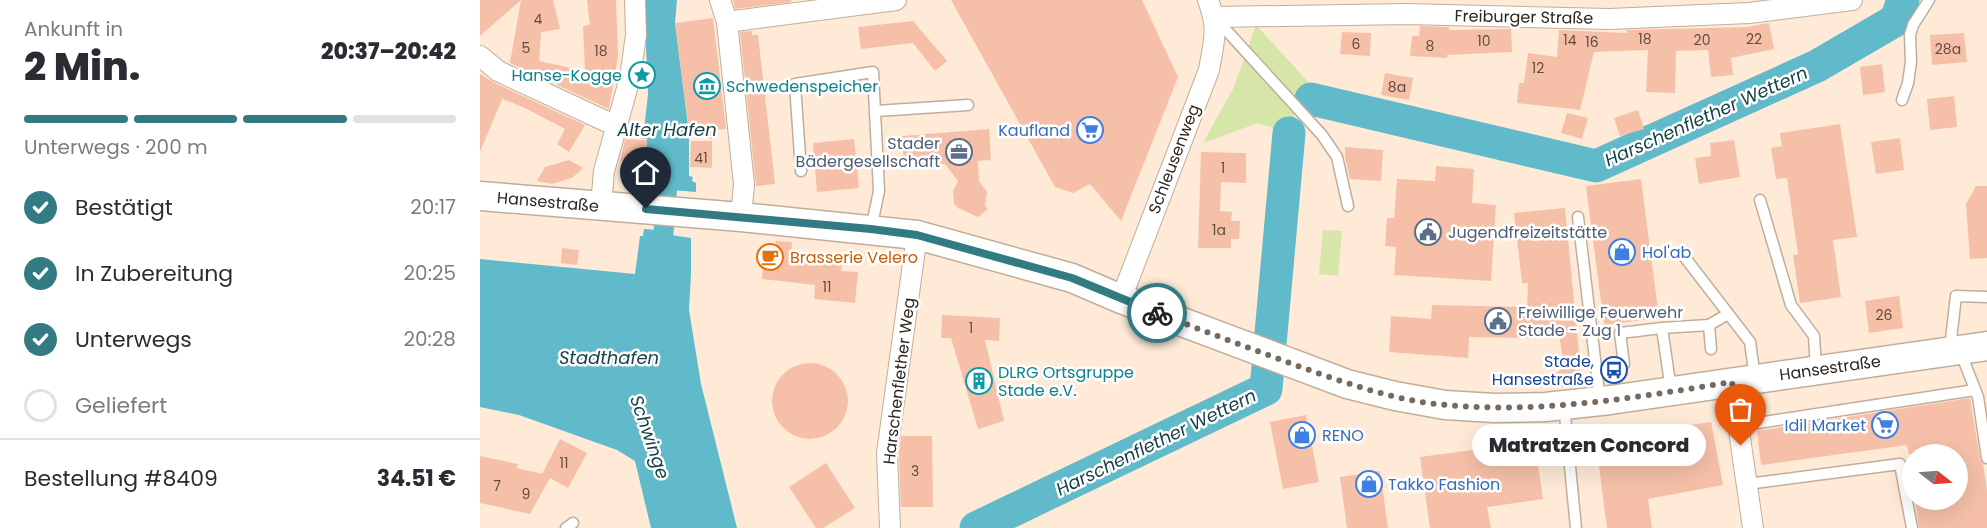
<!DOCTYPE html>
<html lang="de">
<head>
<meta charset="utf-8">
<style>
  body { margin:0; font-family:Poppins,sans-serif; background:#f2f2f3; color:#2b2b33; height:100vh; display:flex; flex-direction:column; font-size:22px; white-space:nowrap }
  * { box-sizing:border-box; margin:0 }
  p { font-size:20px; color:#7c7c81 }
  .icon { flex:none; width:33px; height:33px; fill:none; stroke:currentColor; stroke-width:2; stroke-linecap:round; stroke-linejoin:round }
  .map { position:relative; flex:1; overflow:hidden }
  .side { display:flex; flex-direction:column; background:#fff; width:480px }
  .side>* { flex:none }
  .needle { width:39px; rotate:107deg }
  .controls { position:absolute; left:1422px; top:444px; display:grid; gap:12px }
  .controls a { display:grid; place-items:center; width:66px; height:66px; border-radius:50%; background:#fff; box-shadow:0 6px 24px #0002; font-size:30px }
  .pin { position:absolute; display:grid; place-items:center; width:51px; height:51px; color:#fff; margin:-62px -26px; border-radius:50% 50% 50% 0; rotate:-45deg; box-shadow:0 0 6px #0007 }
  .pin .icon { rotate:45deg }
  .courier { position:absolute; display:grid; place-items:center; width:60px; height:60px; margin:-30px; border:4px solid #337b82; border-radius:50%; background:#fff; color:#222; box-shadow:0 2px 8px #0007 }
  .bubble { position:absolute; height:42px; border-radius:21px; background:#fff; box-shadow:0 6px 24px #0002; font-size:20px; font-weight:800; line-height:42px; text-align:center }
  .head em { font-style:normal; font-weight:800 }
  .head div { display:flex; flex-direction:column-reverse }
  .head { display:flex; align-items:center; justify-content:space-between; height:102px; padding:0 24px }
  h1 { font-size:39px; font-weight:800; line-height:45px }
  .bar { display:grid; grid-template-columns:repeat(4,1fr); gap:9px 6px; align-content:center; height:72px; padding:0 24px }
  .bar i { height:8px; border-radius:4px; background:#e1e1e2 }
  .bar .selected { background:#337b82 }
  .bar p { grid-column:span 4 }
  .line { display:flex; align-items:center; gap:15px; padding:0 24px; border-top:2px solid #e1e1e2 }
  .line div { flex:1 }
  ol { padding:0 24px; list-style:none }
  li { display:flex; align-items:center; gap:18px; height:66px }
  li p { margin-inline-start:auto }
  li .icon { padding:6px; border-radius:50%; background:#337b82; color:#fff; stroke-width:4 }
  li:last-child { color:#7c7c81 }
  li i { width:33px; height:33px; border:3px solid #e1e1e2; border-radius:50% }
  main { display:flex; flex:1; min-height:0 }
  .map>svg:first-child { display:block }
  .green { fill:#d6e6a9 }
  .water { fill:#61bac9 }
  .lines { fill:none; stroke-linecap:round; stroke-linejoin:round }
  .canal { stroke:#61bac9; stroke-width:20 }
  .river { stroke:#61bac9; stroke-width:33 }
  .building { fill:#f6c0a8 }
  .lane-casing { stroke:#c0ae9b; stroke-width:13 }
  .street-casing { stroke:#c0ae9b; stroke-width:22 }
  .secondary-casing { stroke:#c0ae9b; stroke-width:31 }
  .lane { stroke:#fff; stroke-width:10 }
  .street { stroke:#fff; stroke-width:20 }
  .secondary { stroke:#fff; stroke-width:28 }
  .done { stroke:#766a5f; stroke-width:6; stroke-dasharray:0 10.8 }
  .route { stroke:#337b82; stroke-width:8 }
  .labels { text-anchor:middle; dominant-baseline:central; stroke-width:5; stroke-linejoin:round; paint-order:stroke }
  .number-label { font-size:14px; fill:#5f4c40 }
  .street-label { font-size:16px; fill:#2d251e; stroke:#fff }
  .culture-label { font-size:16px; fill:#0d838f; stroke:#fff; text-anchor:start }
  .shop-label { font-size:16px; fill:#366cbe; stroke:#fff; text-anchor:start }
  .service-label { font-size:16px; fill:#4e5e75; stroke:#fff; text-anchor:start }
  .food-label { font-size:16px; fill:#c56008; stroke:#fff; text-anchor:start }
  .transit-label { font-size:16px; fill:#164399; stroke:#fff; text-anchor:end }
  .water-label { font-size:18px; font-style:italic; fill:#184148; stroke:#fff }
</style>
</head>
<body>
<main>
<section class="side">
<div class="head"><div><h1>2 Min.</h1><p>Ankunft in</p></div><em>20:37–20:42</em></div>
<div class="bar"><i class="selected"></i><i class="selected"></i><i class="selected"></i><i></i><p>Unterwegs · 200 m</p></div>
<ol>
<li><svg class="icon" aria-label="check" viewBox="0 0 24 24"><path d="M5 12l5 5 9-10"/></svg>Bestätigt<p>20:17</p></li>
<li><svg class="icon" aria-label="check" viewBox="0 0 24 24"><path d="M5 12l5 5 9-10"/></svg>In Zubereitung<p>20:25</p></li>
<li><svg class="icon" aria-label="check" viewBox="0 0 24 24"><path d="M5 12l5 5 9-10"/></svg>Unterwegs<p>20:28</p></li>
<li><i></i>Geliefert</li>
</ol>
<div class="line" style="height:78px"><div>Bestellung #8409</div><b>34.51 €</b></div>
</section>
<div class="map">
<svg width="1507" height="528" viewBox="0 0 1507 528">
  <rect width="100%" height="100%" fill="#feead7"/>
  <g class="green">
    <path d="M 776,25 L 841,96 L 830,93 L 803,131 L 778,123 L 723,143 L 754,87 Z"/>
    <path d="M 843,230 L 862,231 L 858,276 L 839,274 Z"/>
  </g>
  <g class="water">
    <path d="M 164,0 L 197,0 L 195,23 L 209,133 L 209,176 L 213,177 L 212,181 L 216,183 L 216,192 L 168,188 L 169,171 L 166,170 L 167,139 L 163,139 L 168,94 Z"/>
    <path d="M 164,229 L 178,230 L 178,237 L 190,238 L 191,235 L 211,238 L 211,274 L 209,310 L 221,384 L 257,528 L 171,528 L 155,461 L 137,450 L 39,415 L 0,407 L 0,259 L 155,274 L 160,236 L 163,236 Z"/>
  </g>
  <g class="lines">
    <path class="canal" d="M 181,264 L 189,165"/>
    <g class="river">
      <path d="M 831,99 L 1116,166 L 1337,66 L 1416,20 L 1423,0"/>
      <path d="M 496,528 L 786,389 L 809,133"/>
    </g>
  </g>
  <g class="building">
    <path d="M 0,0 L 73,0 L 80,29 L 61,32 L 59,61 L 105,71 L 103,26 L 110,25 L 107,0 L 136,0 L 138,56 L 129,109 L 30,63 L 41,0 L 0,36 Z"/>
    <path d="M 253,0 L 311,0 L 311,2 L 255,9 Z"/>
    <path d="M 471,0 L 662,0 L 698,77 L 641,221 L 610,184 L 593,193 L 575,187 Z"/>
    <path d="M 233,18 L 246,129 L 233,130 L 232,139 L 209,132 L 195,23 Z"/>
    <path d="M 433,21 L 467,61 L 455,71 L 433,43 L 381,49 L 378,27 Z"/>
    <path d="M 1289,23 L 1294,49 L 1251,58 L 1253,75 L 1231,77 L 1228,50 L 1196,51 L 1195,93 L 1166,92 L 1168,50 L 1114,52 L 1100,110 L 1037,103 L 1039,83 L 1044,83 L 1048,53 L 1077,57 L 1079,30 L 1147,33 L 1147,30 L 1267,27 Z"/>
    <path d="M 940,26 L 969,27 L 969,30 L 1031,29 L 1032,52 L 967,55 L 967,58 L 930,56 L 932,36 L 939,36 Z"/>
    <path d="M 272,31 L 272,35 L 278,35 L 295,184 L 276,186 L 260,32 Z"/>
    <path d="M 862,32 L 891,33 L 890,56 L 860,54 Z"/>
    <path d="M 1484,33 L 1487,62 L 1452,65 L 1450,35 Z"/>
    <path d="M 1402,64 L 1405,92 L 1383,95 L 1380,67 Z"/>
    <path d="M 905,73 L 933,78 L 929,100 L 901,95 Z"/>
    <path d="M 0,74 L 13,82 L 105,125 L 89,152 L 77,144 L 85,129 L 43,107 L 22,99 L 0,152 Z"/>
    <path d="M 1474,96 L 1477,127 L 1450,130 L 1447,99 Z"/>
    <path d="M 1158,110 L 1164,129 L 1140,136 L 1134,118 Z"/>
    <path d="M 1087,113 L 1108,118 L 1102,139 L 1081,133 Z"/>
    <path d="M 1360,124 L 1377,237 L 1353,240 L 1361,297 L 1320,303 L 1313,255 L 1318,254 L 1307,178 L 1296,179 L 1291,148 L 1302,146 L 1300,133 Z"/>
    <path d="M 509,129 L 511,160 L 498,161 L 499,181 L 507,192 L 505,206 L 508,209 L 498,217 L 478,208 L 474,204 L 473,191 L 478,181 L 465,164 L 424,167 L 422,136 Z"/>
    <path d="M 1420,138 L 1424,170 L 1396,174 L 1391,142 Z"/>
    <path d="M 145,139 L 167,140 L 166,162 L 140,161 Z"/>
    <path d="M 374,139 L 379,188 L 337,192 L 333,143 Z"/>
    <path d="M 1254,140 L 1260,177 L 1219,184 L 1215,158 L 1231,156 L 1230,143 Z"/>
    <path d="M 211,141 L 232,141 L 232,168 L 210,167 Z"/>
    <path d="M 865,147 L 903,150 L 901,181 L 870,179 L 865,157 Z"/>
    <path d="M 721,152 L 766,153 L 766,183 L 741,182 L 740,211 L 752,212 L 751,221 L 760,221 L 759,239 L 751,239 L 751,248 L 718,248 Z"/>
    <path d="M 89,160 L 103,168 L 92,178 L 72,184 L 57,181 L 65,167 Z"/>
    <path d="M 956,166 L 994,169 L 992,203 L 1016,205 L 1011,281 L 914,275 L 916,247 L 905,246 L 907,218 L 914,218 L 917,179 L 955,181 Z"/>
    <path d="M 1161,179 L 1179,318 L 1124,325 L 1106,186 Z"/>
    <path d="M 1496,186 L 1507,186 L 1507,258 L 1490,259 L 1486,204 Z"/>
    <path d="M 1085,208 L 1101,373 L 1095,374 L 1091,385 L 1082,387 L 1077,385 L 1075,379 L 1076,373 L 1084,367 L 1079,334 L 1049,338 L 989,337 L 988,358 L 909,352 L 911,316 L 951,319 L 952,305 L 1047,307 L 1048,283 L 1042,283 L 1034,213 Z"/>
    <path d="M 296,241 L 312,242 L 311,254 L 327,255 L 326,258 L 362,261 L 361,271 L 378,272 L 375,303 L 334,299 L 335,285 L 282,279 L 285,251 L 295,252 Z"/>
    <path d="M 82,248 L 99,250 L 97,265 L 81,263 Z"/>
    <path d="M 1419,296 L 1423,328 L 1389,333 L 1385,301 Z"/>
    <path d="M 462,315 L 520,318 L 519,341 L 505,340 L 524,421 L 498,429 L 471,338 L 461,338 Z"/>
    <circle cx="330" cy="401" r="38"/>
    <path d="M 1490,398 L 1500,459 L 1503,464 L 1507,490 L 1507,528 L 1439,528 L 1435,500 L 1478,500 L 1478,454 L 1429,454 L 1427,445 L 1281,465 L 1277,431 Z"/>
    <path d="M 826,415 L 839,482 L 803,489 L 790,422 Z"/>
    <path d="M 1231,422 L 1243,485 L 1168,499 L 1172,528 L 1127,528 L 1118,458 L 1162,452 L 1159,433 Z"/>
    <path d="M 421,436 L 452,436 L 453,507 L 421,507 L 419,454 Z"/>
    <path d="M 80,439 L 107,453 L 88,488 L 70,478 L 50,514 L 0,503 L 0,456 L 38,464 L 37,468 L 62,474 Z"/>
    <path d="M 1000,449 L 1001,460 L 1056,452 L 1063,499 L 1007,507 L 1011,528 L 950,528 L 940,457 Z"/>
    <path d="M 346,463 L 375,508 L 343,528 L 336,528 L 309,487 Z"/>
    <path d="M 900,471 L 908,528 L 867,528 L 860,477 Z"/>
  </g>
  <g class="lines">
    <defs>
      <g id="lane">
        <path d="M 736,19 L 842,135 L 857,157 L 868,206"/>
        <path d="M 1422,100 L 1428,83 L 1431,62 L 1430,35 L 1433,25 L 1449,0"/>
        <path d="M 396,111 L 488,105"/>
        <path d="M 321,171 L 315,84 L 393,72 L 399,191 L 391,229"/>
        <path d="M 1280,200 L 1311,305 L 1334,336 L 1336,370"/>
        <path d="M 1098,217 L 1120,401"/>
        <path d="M 1203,255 L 1270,342 L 1275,378"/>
        <path d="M 1229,325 L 1231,349"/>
        <path d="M 1470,348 L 1476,296 L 1507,297"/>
        <path d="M 1480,351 L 1498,397 L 1507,458"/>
        <path d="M 1144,364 L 1140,333 L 1182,328"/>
        <path d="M 1191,390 L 1182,328 L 1229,325 L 1248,314"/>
        <path d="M 1084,405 L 1096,528"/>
        <path d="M 1258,426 L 1495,390"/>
        <path d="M 1267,484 L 1420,464 L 1432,528"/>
        <path d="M 86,528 L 93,523"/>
      </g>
      <g id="street">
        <path d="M 240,0 L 247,22 L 264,184 L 261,217"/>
        <path d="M 734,17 L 927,14 L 1129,19 L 1269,13 L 1372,0"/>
        <path d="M 247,22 L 416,0"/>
        <path d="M 0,56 L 18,71 L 136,126"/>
        <path d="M 121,207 L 124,171 L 150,78 L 156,35 L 155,0"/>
        <path d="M 641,299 L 729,70 C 734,41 739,29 728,0"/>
        <path d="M 1252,382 L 1273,528"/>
        <path d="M 410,528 L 407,453 L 437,235"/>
      </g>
      <path id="secondary" d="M 0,196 L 261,217 L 437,235 L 592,278 L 641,299 L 867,384 L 915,396 L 965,405 L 1014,408 L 1066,407 L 1130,400 L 1507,346"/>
    </defs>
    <use href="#lane" class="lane-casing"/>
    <use href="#street" class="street-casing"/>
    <use href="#secondary" class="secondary-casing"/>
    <use href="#lane" class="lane"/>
    <use href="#street" class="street"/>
    <use href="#secondary" class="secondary"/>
  </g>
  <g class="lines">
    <path class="done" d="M 677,313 C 724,331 771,349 818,366 C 866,383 915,401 967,405 C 1062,414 1158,397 1252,382 L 1261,446"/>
    <path class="route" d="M 166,209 L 391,229 L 437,235 L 592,278 L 677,313"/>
  </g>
  <defs>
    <symbol id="sight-ring" viewBox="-11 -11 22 22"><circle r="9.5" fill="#fff" stroke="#0f9aa8" stroke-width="1.5"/><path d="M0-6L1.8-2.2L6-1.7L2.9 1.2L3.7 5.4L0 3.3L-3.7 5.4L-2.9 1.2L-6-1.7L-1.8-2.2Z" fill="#0f9aa8"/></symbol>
    <symbol id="museum-ring" viewBox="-11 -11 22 22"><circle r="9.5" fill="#fff" stroke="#0f9aa8" stroke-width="1.5"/><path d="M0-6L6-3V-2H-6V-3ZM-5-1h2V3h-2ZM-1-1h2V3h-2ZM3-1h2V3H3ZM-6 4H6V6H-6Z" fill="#0f9aa8"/></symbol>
    <symbol id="supermarket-ring" viewBox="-11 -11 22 22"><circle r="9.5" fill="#fff" stroke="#3f7fe0" stroke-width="1.5"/><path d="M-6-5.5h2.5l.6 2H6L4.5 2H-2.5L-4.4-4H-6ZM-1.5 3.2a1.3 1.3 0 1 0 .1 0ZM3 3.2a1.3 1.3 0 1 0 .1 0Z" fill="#3f7fe0"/></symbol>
    <symbol id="office-ring" viewBox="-11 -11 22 22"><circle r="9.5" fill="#fff" stroke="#5c6f8a" stroke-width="1.5"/><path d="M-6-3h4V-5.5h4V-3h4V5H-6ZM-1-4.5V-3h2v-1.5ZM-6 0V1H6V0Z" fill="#5c6f8a"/></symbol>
    <symbol id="civic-ring" viewBox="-11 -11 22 22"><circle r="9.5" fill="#fff" stroke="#5c6f8a" stroke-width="1.5"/><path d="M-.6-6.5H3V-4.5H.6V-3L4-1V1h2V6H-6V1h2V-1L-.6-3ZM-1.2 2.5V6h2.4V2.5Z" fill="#5c6f8a"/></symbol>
    <symbol id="shop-ring" viewBox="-11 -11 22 22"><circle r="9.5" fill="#fff" stroke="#3f7fe0" stroke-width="1.5"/><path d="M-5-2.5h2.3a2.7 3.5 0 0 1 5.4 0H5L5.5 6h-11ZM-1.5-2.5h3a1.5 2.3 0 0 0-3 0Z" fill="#3f7fe0"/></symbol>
    <symbol id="cafe-ring" viewBox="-11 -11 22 22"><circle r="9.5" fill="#fff" stroke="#e8710a" stroke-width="1.5"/><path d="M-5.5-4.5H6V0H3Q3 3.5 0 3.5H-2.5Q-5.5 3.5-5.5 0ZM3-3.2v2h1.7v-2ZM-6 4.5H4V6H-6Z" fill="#e8710a"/></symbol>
    <symbol id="bus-ring" viewBox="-11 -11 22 22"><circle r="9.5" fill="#fff" stroke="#1a4fb4" stroke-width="1.5"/><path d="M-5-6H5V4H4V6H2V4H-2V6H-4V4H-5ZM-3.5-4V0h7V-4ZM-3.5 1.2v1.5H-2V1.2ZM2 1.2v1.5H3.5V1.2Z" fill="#1a4fb4"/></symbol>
    <symbol id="building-ring" viewBox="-11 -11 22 22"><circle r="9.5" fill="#fff" stroke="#0f9aa8" stroke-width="1.5"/><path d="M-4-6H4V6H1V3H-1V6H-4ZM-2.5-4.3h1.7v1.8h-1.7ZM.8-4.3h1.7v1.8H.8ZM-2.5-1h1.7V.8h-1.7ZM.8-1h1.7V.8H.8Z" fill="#0f9aa8"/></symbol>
  </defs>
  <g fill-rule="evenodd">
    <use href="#sight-ring" x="147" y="60" width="30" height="30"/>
    <use href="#museum-ring" x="212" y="71" width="30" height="30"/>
    <use href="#supermarket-ring" x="595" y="115" width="30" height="30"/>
    <use href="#office-ring" x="464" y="137" width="30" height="30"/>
    <use href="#civic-ring" x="933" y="217" width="30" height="30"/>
    <use href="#shop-ring" x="1127" y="237" width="30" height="30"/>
    <use href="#cafe-ring" x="275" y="242" width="30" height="30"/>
    <use href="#civic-ring" x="1003" y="306" width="30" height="30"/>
    <use href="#bus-ring" x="1119" y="355" width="30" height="30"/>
    <use href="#building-ring" x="484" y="366" width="30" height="30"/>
    <use href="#supermarket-ring" x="1390" y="410" width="30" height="30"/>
    <use href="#shop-ring" x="807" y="420" width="30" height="30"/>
    <use href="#shop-ring" x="874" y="469" width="30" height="30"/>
  </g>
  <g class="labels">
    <g class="number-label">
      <text x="58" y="19">4</text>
      <text x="1165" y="39">18</text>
      <text x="1274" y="39">22</text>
      <text x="1090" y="40">14</text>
      <text x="1222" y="40">20</text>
      <text x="1004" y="41">10</text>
      <text x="1112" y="42">16</text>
      <text x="876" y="44">6</text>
      <text x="950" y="46">8</text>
      <text x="46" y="48">5</text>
      <text x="1468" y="49">28a</text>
      <text x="121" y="51">18</text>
      <text x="1058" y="68">12</text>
      <text x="917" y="87">8a</text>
      <text x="221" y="158">41</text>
      <text x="743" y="168">1</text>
      <text x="739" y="230">1a</text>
      <text x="347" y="287">11</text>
      <text x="1404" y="315">26</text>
      <text x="491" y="328">1</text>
      <text x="84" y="463">11</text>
      <text x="435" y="471">3</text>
      <text x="17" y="486">7</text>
      <text x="46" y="494">9</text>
    </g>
    <g class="street-label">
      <text transform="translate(1044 17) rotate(1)">Freiburger Straße</text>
      <text transform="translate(694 159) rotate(-69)">Schleusenweg</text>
      <text transform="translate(68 202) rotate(5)">Hansestraße</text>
      <text transform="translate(1350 368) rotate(-8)">Hansestraße</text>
      <text transform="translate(419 381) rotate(-83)">Harschenflether Weg</text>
    </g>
    <g class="culture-label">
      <text x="142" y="75" text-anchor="end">Hanse-Kogge</text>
      <text x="246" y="86">Schwedenspeicher</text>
      <text x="518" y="372">DLRG Ortsgruppe<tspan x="518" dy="18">Stade e.V.</tspan></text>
    </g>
    <g class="shop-label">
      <text x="590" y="130" text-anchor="end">Kaufland</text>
      <text x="1162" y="252">Hol'ab</text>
      <text x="1386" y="425" text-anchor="end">Idil Market</text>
      <text x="842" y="435">RENO</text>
      <text x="908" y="484">Takko Fashion</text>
    </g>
    <g class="service-label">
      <text x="460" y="143" text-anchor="end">Stader<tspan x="460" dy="18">Bädergesellschaft</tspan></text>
      <text x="968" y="232">Jugendfreizeitstätte</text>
      <text x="1038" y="312">Freiwillige Feuerwehr<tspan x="1038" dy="18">Stade - Zug 1</tspan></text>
    </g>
    <g class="food-label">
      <text x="310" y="257">Brasserie Velero</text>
    </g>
    <g class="transit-label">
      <text x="1114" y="361">Stade,<tspan x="1114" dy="18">Hansestraße</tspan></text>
    </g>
    <g class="water-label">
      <text transform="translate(1226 116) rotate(-24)">Harschenflether Wettern</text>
      <text x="187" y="129">Alter Hafen</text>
      <text x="129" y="357">Stadthafen</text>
      <text transform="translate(170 437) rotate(71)">Schwinge</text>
      <text transform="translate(676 442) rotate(-26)">Harschenflether Wettern</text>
    </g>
  </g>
</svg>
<div class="controls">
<a><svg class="needle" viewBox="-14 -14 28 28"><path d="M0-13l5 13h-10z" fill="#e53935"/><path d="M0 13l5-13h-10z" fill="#7c7c81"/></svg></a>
</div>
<div class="pin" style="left:1261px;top:446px;background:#ea580c"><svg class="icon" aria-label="bag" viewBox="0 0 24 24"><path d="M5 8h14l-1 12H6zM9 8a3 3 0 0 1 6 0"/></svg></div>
<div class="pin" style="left:166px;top:209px;background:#1f2937"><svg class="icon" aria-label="home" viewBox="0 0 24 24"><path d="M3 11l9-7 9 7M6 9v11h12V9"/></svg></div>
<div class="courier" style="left:677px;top:313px"><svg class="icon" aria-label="bike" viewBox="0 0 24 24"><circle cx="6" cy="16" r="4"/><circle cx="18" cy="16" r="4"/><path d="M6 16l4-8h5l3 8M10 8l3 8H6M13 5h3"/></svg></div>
<div class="bubble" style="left:992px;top:424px;width:234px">Matratzen Concord</div>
</div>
</main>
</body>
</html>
